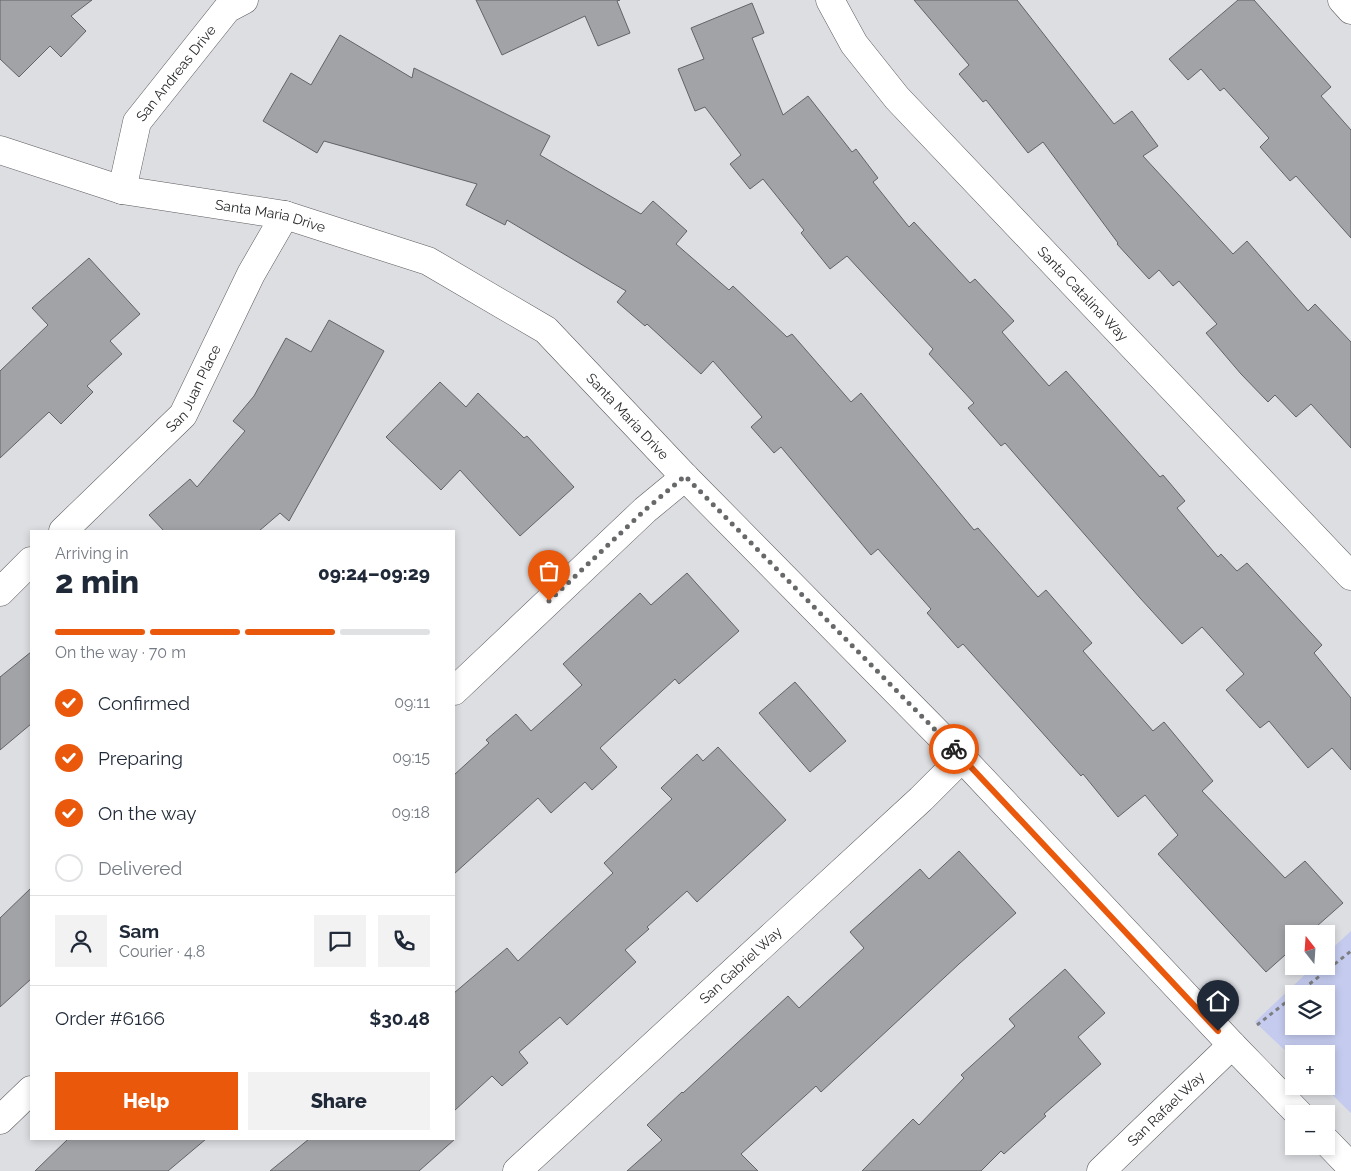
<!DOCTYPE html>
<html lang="en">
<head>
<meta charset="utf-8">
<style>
  body { margin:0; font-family:Raleway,sans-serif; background:#f2f2f3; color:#1f2937; height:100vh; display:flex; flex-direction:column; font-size:19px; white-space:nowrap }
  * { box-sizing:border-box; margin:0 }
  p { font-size:16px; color:#747a83 }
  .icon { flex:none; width:28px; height:28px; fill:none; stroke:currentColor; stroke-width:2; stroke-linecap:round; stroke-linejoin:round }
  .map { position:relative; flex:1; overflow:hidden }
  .panel { position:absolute; left:30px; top:530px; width:425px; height:610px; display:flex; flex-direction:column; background:#fff; border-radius:0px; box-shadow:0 2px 8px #0003 }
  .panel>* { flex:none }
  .needle { width:32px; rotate:343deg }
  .buttons { position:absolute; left:1285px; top:925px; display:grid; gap:10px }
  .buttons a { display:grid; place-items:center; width:50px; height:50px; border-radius:0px; background:#fff; box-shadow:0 2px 8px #0003; font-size:25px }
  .pin { position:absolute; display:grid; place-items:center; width:42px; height:42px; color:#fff; margin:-51px -21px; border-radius:50% 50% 50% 0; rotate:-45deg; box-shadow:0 0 5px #0007 }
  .pin .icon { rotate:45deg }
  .courier { position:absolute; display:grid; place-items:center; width:50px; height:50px; margin:-25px; border:4px solid #ea580c; border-radius:50%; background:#fff; color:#222; box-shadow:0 1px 6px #0007 }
  .summary em { font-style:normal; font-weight:800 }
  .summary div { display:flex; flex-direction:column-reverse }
  .summary { display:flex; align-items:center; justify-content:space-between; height:85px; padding:0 25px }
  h1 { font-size:32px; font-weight:800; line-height:38px }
  .bar { display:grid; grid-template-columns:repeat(4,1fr); gap:8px 5px; align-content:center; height:60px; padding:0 25px }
  .bar i { height:6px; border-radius:4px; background:#e0e1e3 }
  .bar .on { background:#ea580c }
  .bar p { grid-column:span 4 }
  .line { display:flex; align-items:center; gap:12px; padding:0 25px; border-top:1px solid #e0e1e3 }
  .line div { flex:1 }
  .round { display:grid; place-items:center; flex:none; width:52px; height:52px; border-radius:0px; background:#f2f2f3 }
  ol { padding:0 25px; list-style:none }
  li { display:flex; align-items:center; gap:15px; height:55px }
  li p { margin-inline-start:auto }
  li .icon { padding:5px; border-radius:50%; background:#ea580c; color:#fff; stroke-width:4 }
  li:last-child { color:#747a83 }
  li i { width:28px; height:28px; border:2px solid #e0e1e3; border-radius:50% }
  .primary-button { display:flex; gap:10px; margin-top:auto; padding:10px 25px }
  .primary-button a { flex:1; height:58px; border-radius:0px; background:#ea580c; color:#fff; font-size:20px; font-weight:800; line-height:58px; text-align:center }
  .primary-button a+a { background:#f2f2f3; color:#1f2937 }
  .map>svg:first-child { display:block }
  .green { fill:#c4cbee; fill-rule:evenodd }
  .building { fill:#a2a3a7; stroke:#626366 }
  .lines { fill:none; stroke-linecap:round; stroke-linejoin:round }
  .minor-casing { stroke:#5c5c5f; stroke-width:29 }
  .path { stroke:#7d7e80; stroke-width:3; stroke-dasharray:4 4; stroke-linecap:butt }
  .minor { stroke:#fff; stroke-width:28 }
  .done { stroke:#67686a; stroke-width:5; stroke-dasharray:0 9 }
  .route { stroke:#ea580c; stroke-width:6 }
  .labels { text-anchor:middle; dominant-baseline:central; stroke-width:4.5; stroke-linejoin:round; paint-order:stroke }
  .street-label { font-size:14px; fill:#272829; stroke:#dddee2 }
</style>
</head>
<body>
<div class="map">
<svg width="1351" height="1171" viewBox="0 0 1351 1171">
  <rect width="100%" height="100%" fill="#dddee2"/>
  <path class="green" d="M 1351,931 L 1351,1113 L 1323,1086 L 1326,1086 L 1326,1054 L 1294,1054 L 1294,1059 L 1255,1022 L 1314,966 L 1326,966 L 1326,954 ZM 1294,994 L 1326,994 L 1326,1026 L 1294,1026 Z"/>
  <g class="building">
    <path d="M 0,0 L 92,0 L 71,16 L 86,31 L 61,57 L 50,46 L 19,77 L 0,59 Z"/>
    <path d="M 476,0 L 620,0 L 617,1 L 630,33 L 598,46 L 585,16 L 502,55 Z"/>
    <path d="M 914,0 L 1017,0 L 1114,124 L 1132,111 L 1158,146 L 1143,156 L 1233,254 L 1247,241 L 1308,311 L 1315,304 L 1351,342 L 1351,448 L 1311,404 L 1296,417 L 1275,395 L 1268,402 L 1241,374 L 1206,333 L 1217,324 L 1179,281 L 1173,286 L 1159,270 L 1149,279 L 1117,244 L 1118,243 L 1043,142 L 1028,153 L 986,100 L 983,102 L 959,74 L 969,65 Z"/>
    <path d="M 1238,0 L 1254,0 L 1331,87 L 1321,96 L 1351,130 L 1351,238 L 1296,176 L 1290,181 L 1260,147 L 1269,138 L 1224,88 L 1220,91 L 1201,69 L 1188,80 L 1169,59 Z"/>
    <path d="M 752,3 L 764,33 L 752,38 L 783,115 L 808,96 L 852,152 L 856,149 L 878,178 L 873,182 L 909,227 L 914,222 L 970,283 L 975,279 L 1014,321 L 1002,332 L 1049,386 L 1066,371 L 1160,477 L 1163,475 L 1185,501 L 1177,508 L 1218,557 L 1221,554 L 1237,571 L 1247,563 L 1322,645 L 1314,653 L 1351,698 L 1351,770 L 1332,748 L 1308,768 L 1269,721 L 1260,728 L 1226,690 L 1244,674 L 1202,627 L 1182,644 L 1140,598 L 1005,443 L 1001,446 L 968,408 L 974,403 L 929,354 L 933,349 L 847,256 L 830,269 L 801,233 L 804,230 L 763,179 L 750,189 L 730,164 L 741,155 L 705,107 L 695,111 L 678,69 L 704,59 L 691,28 Z"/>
    <path d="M 340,35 L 412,78 L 414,68 L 550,136 L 540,155 L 641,214 L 653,201 L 687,231 L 676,244 L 729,290 L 733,286 L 787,337 L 792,334 L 851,402 L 861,393 L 974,530 L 978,528 L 1038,597 L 1046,590 L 1092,643 L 1083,651 L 1153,731 L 1164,722 L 1213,781 L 1202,791 L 1285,878 L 1305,861 L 1343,903 L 1308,934 L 1294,934 L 1294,947 L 1266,972 L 1158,854 L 1178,835 L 1145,795 L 1118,817 L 1083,774 L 1081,776 L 963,644 L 958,648 L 927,613 L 931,609 L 878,549 L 871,555 L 781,447 L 774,453 L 751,427 L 762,417 L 713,361 L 701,374 L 647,324 L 645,326 L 617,302 L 626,291 L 507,220 L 505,225 L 466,205 L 477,184 L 324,141 L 317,153 L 263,121 L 291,73 L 311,85 Z"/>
    <path d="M 89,258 L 140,314 L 110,341 L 122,354 L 87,386 L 93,392 L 61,424 L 49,412 L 0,458 L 0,371 L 48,325 L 32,308 Z"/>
    <path d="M 329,320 L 384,351 L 289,521 L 280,513 L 259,531 L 164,531 L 149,515 L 190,479 L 197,487 L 245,431 L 233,421 L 254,396 L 286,338 L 311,352 Z"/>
    <path d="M 440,382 L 466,407 L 478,393 L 524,438 L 527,436 L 574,487 L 520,536 L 460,470 L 441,490 L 386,437 Z"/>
    <path d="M 687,573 L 739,631 L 679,684 L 675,679 L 600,748 L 617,767 L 592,790 L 585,782 L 551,813 L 538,798 L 454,874 L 454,775 L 489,743 L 486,740 L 516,714 L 531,731 L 582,685 L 563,664 L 640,593 L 651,605 Z"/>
    <path d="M 31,652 L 31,724 L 0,750 L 0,677 Z"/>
    <path d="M 795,682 L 846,741 L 810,772 L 759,713 Z"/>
    <path d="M 718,747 L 786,820 L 697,902 L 687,891 L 647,927 L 649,929 L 625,950 L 636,962 L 567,1025 L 560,1017 L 519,1052 L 528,1063 L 502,1086 L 492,1076 L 454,1111 L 454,993 L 507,948 L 518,961 L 613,873 L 604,863 L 672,799 L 661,788 L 697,754 L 703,761 Z"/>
    <path d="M 959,851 L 1016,913 L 959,964 L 821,1092 L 816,1086 L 741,1154 L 758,1171 L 627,1171 L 662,1140 L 647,1125 L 682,1092 L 683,1093 L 788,996 L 799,1008 L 864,948 L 850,932 L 920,869 L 929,879 Z"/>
    <path d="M 31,888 L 31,979 L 0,1007 L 0,918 Z"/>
    <path d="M 1065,969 L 1105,1013 L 1078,1037 L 1101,1064 L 1044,1114 L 1046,1116 L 1004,1154 L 1001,1151 L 981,1171 L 862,1171 L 913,1119 L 919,1125 L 964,1078 L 961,1075 L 1015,1026 L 1009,1019 Z"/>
    <path d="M 68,1139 L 206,1139 L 168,1171 L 35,1171 Z"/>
    <path d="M 309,1139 L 455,1139 L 419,1171 L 270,1171 Z"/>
  </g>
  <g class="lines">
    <defs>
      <g id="minor">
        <path id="s1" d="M 830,0 L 854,44 L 897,98 L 1351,576"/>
        <path d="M 1342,0 L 1351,10"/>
        <path id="s2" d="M 0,150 L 122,190 L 285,215 L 428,261 L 546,330 L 685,477 L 962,758 L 1232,1045 L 1299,1114"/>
        <path id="s3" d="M 122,190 L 137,122 L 227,9 L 244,0"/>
        <path id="s4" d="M 63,531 L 183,415 L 251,274 L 285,215"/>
        <path d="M 0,592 L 31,561"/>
        <path d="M 454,691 L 645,510 L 685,477"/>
        <path d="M 0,1120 L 31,1090"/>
        <path d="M 1326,1141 L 1351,1167"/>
        <path id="s5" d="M 517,1171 L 921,799 L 962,758"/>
        <path id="s6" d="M 1101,1171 L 1232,1045"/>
      </g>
    </defs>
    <use href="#minor" class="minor-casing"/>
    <g class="path">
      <path d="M 1297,994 L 1351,951"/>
      <path d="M 1257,1025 L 1294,996"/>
    </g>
    <use href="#minor" class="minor"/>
  </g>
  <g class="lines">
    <path class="done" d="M 549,601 L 645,510 L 685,476 L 954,749"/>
    <path class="route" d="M 954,749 L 1218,1031"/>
  </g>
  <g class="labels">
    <g class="street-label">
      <text stroke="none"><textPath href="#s3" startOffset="132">San Andreas Drive</textPath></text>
      <text stroke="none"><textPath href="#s2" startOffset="279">Santa Maria Drive</textPath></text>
      <text stroke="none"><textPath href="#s1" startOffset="389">Santa Catalina Way</textPath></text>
      <text stroke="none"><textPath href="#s4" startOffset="195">San Juan Place</textPath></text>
      <text stroke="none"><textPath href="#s2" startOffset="699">Santa Maria Drive</textPath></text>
      <text stroke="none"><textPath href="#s5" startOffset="304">San Gabriel Way</textPath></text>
      <text stroke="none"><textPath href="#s6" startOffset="90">San Rafael Way</textPath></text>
    </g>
  </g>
</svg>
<div class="buttons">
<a><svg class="needle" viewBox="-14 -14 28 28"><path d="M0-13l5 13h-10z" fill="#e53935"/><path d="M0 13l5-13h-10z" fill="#747a83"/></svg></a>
<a><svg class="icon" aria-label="layers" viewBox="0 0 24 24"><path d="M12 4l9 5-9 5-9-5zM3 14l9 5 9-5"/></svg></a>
<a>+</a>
<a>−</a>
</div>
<div class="pin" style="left:549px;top:601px;background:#ea580c"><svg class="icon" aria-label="bag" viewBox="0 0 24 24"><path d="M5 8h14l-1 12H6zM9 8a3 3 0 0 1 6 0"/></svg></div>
<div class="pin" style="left:1218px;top:1031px;background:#1f2937"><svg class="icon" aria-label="home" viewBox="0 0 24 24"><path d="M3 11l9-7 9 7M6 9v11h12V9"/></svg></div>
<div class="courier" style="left:954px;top:749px"><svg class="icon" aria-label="bike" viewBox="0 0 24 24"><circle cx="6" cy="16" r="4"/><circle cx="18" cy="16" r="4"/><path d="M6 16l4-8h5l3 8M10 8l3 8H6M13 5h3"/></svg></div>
<section class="panel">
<div class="summary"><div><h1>2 min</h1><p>Arriving in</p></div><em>09:24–09:29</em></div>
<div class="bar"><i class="on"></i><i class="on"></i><i class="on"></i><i></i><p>On the way · 70 m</p></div>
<ol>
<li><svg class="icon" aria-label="check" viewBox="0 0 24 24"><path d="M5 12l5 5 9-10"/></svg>Confirmed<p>09:11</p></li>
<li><svg class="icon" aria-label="check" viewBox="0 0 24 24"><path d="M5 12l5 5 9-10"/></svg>Preparing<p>09:15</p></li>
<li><svg class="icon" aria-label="check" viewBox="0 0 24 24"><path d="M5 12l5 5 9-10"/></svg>On the way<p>09:18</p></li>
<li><i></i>Delivered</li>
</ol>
<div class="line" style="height:90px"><a class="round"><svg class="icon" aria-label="person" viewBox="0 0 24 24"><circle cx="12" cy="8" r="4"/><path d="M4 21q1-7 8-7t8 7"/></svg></a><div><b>Sam</b><p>Courier · 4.8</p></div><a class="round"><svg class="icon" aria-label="chat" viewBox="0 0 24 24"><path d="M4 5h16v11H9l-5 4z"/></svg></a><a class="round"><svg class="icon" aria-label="phone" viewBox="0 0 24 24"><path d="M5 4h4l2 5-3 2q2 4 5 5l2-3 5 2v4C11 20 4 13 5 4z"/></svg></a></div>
<div class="line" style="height:65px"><div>Order #6166</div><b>$30.48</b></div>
<div class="primary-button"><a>Help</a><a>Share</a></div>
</section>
</div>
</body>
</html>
